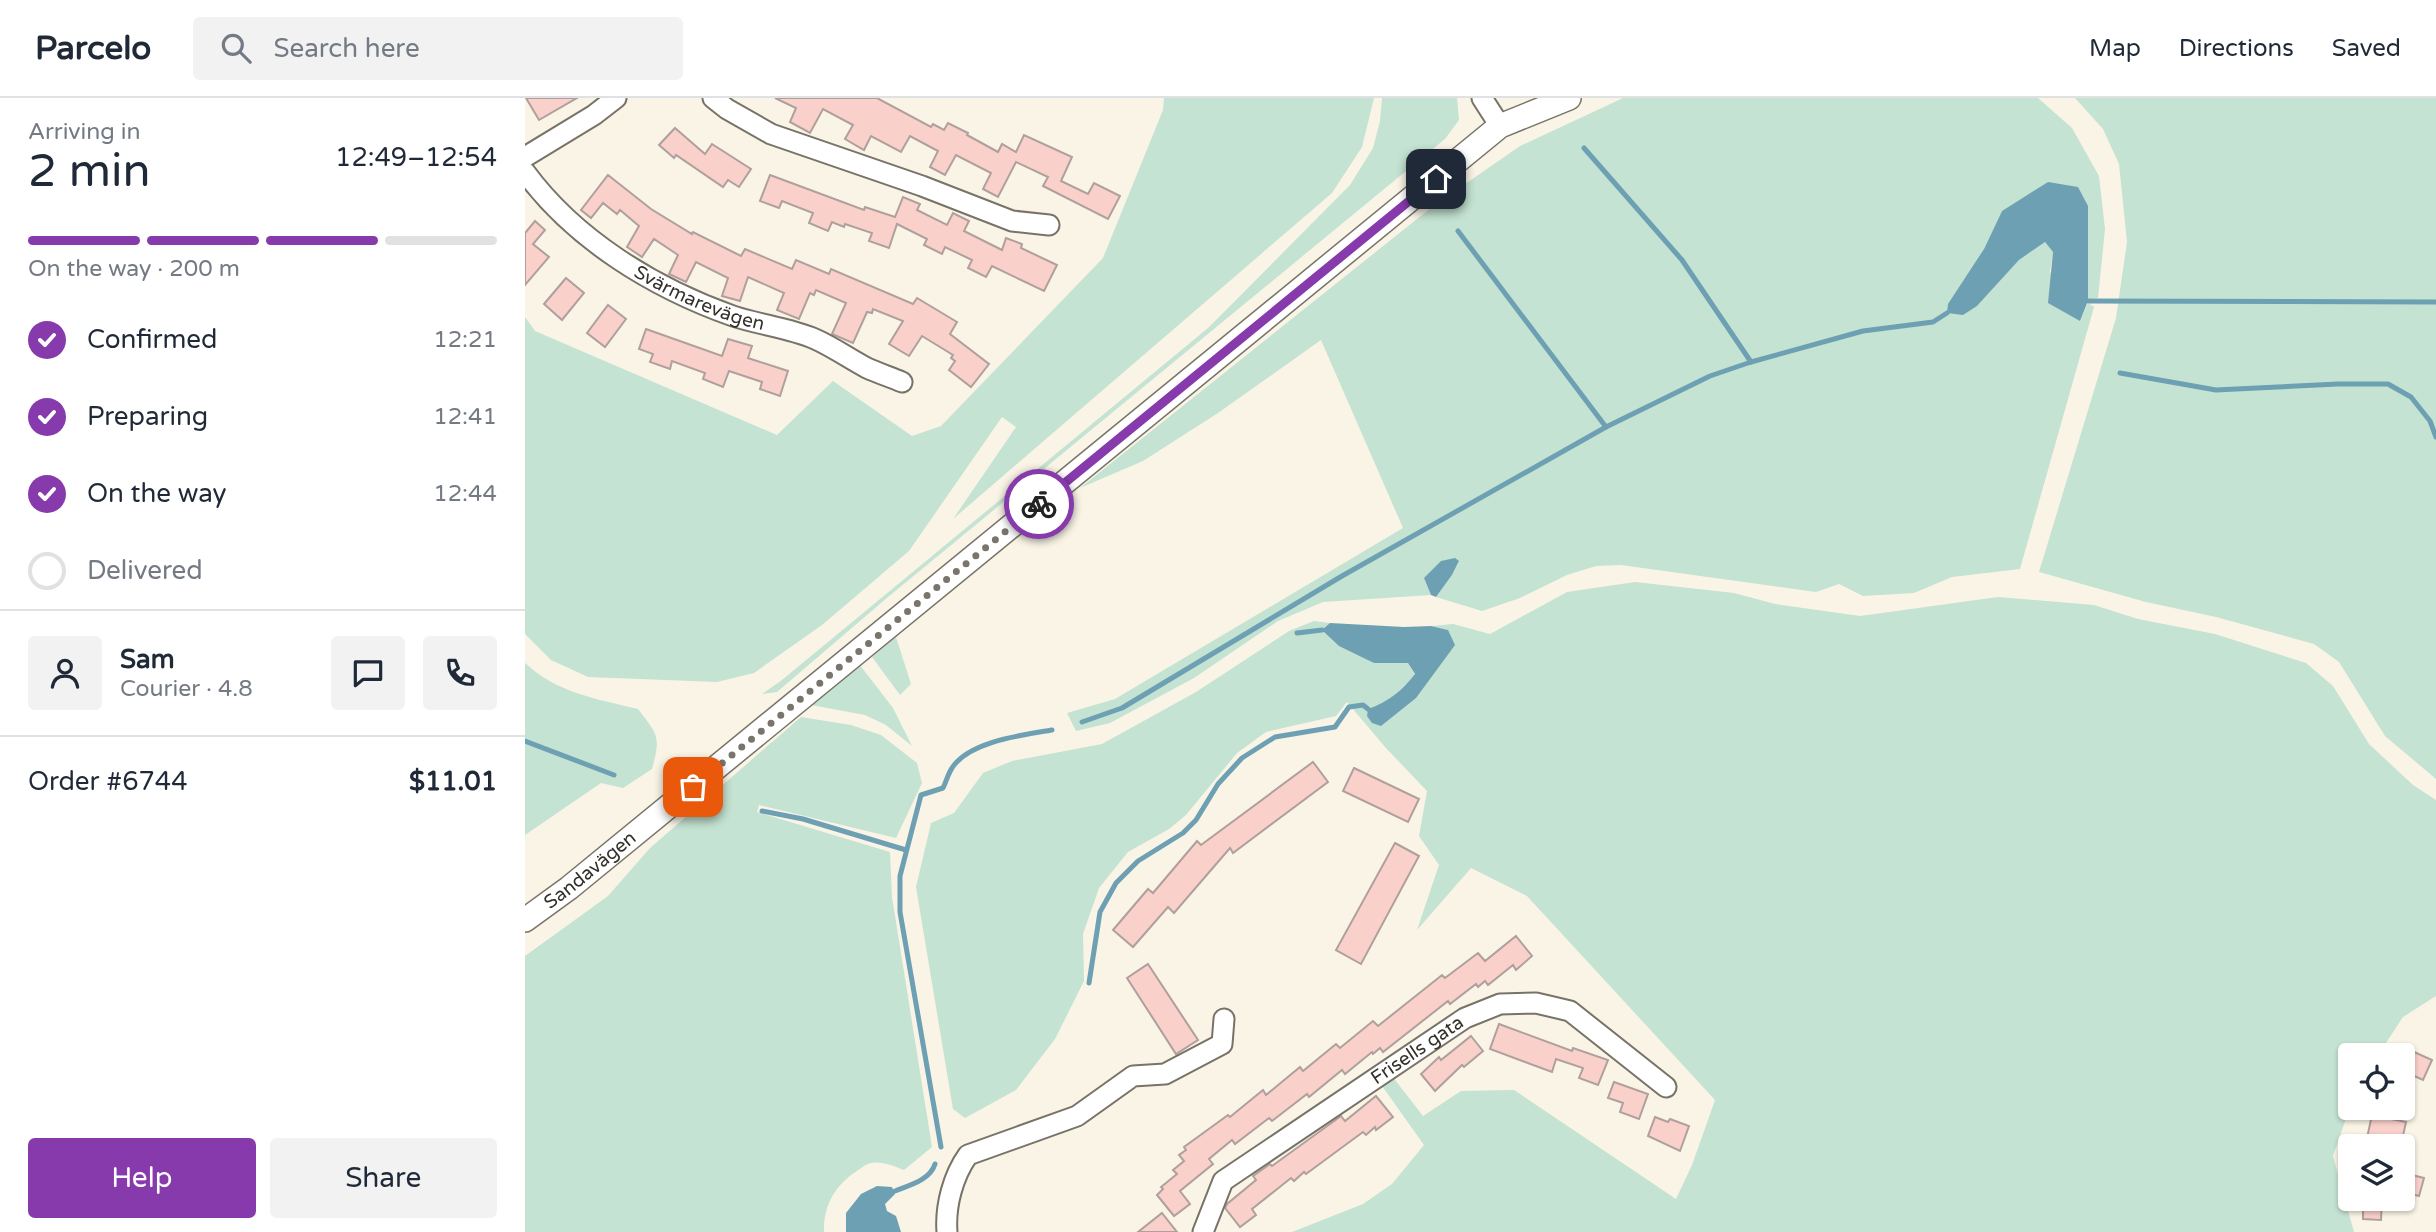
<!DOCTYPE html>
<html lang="en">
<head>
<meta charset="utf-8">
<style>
  body { margin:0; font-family:"Varela Round",sans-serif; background:#f2f2f3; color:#1f2937; height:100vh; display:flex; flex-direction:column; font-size:26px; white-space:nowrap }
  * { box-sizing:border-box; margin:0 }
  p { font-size:23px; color:#747a83 }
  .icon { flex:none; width:38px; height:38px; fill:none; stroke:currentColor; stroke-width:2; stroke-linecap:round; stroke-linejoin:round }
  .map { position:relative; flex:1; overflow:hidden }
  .panel { display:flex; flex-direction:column; background:#fff; width:525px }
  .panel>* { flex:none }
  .buttons { position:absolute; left:1813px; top:945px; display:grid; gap:14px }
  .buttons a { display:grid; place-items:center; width:77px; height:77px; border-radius:7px; background:#fff; box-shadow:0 2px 5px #0004; font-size:35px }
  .pin { position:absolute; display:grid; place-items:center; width:60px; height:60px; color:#fff; margin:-30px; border-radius:14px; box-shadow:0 4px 10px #0006 }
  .courier { position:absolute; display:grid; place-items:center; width:70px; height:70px; margin:-35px; border:5px solid #873aab; border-radius:50%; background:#fff; color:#222; box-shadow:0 2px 9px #0007 }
  .head em { font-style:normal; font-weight:600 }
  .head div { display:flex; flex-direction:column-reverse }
  .head { display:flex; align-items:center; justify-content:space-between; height:119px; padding:0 28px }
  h1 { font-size:46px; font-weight:600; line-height:52px }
  .bar { display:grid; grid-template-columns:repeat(4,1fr); gap:10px 7px; align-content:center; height:84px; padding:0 28px }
  .bar i { height:9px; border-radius:5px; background:#e0e1e3 }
  .bar .on { background:#873aab }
  .bar p { grid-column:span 4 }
  .line { display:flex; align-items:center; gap:18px; padding:0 28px; border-top:2px solid #e0e1e3 }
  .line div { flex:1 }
  .round { display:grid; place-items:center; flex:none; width:74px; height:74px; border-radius:7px; background:#f2f2f3 }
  ol { padding:0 28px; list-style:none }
  li { display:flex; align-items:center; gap:21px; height:77px }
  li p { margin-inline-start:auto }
  li .icon { padding:7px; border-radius:50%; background:#873aab; color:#fff; stroke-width:4 }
  li:last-child { color:#747a83 }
  li i { width:38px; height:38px; border:4px solid #e0e1e3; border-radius:50% }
  .button { display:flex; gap:14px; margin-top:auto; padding:14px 28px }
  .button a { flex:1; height:80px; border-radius:7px; background:#873aab; color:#fff; font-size:28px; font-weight:600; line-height:80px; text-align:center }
  .button a+a { background:#f2f2f3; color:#1f2937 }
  header { display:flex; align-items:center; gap:42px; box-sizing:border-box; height:98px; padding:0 35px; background:#fff; border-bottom:2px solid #e0e1e3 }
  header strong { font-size:33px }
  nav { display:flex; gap:38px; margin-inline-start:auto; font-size:24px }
  .search { width:490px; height:63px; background:#f2f2f3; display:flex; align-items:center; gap:18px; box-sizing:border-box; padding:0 24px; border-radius:7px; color:#747a83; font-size:26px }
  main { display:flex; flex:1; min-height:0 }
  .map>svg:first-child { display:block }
  .green { fill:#c4e3d2 }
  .water { fill:#6ea0b3 }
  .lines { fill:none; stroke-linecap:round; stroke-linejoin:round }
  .stream { stroke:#6ea0b3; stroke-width:5 }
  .building { fill:#fad0ca; stroke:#af9f9d; stroke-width:2 }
  .minor-casing { stroke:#787367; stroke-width:23 }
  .tertiary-casing { stroke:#787367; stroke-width:26 }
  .minor { stroke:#fff; stroke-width:19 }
  .tertiary { stroke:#fff; stroke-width:23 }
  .done { stroke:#79756c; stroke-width:7; stroke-dasharray:0 12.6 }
  .route { stroke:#873aab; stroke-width:9 }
  .labels { text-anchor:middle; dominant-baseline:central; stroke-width:6; stroke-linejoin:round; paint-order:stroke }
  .street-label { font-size:19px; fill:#33312b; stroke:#fff }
</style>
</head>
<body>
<header>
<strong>Parcelo</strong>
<div class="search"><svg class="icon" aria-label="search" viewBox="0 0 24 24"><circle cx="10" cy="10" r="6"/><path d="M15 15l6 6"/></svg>Search here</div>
<nav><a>Map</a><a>Directions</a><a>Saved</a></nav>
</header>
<main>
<section class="panel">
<div class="head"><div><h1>2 min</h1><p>Arriving in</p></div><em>12:49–12:54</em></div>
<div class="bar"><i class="on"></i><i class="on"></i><i class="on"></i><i></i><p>On the way · 200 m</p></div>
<ol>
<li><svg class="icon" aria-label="check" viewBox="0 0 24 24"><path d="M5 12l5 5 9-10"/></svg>Confirmed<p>12:21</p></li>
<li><svg class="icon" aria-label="check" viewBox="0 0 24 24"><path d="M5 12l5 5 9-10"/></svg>Preparing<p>12:41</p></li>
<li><svg class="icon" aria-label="check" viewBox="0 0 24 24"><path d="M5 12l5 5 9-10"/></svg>On the way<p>12:44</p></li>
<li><i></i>Delivered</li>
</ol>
<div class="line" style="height:126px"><a class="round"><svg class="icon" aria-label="person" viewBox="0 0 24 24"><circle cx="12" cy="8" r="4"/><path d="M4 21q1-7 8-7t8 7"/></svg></a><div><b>Sam</b><p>Courier · 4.8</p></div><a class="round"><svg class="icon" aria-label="chat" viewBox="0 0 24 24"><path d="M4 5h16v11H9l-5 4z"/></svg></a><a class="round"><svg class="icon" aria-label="phone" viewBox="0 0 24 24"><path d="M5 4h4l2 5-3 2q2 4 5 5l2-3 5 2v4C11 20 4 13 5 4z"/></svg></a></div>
<div class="line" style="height:91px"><div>Order #6744</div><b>$11.01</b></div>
<div class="button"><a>Help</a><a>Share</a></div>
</section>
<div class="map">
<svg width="1911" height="1134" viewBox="0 0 1911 1134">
  <rect width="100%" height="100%" fill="#faf4e6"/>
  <g class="green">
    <path d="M 639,0 L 849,0 L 837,49 L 807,95 L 428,421 L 491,329 L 477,319 L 384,453 L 297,527 L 229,575 L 192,584 L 63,579 L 26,562 L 0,536 L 0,219 L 10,233 L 252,337 L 308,283 L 387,338 L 416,328 L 578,160 L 638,12 Z"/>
    <path d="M 857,0 L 932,0 L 934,22 L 920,41 L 363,499 L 252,594 L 237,596 L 257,582 L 683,230 L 711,202 L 825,87 L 848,50 L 855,23 Z"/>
    <path d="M 1098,0 L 1513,0 L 1547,30 L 1574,78 L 1580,131 L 1573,200 L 1563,201 L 1563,108 L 1477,113 L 1459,151 L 1452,208 L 1494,162 L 1520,144 L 1528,154 L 1525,174 L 1555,223 L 1563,205 L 1569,209 L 1495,471 L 1427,479 L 1389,495 L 1338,498 L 1314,486 L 1291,494 L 1096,467 L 1071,468 L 1042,477 L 995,500 L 957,513 L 911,499 L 927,477 L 934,464 L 899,480 L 906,497 L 798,504 L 753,523 L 669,580 L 585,625 L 551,633 L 542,615 L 590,601 L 878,430 L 796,242 L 693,315 L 618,363 L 555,390 L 907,109 L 995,48 Z"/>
    <path d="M 1550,0 L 1911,0 L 1911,681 L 1860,638 L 1814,564 L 1789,546 L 1691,519 L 1621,504 L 1514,474 L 1591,220 L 1602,144 L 1594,66 L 1578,31 Z"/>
    <path d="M 1110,484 L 1209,495 L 1250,506 L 1335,518 L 1473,499 L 1569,507 L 1613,521 L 1690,536 L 1781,565 L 1808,588 L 1844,646 L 1888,687 L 1911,702 L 1911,898 L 1878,919 L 1853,957 L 1825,957 L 1825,1009 L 1808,1058 L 1829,1134 L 767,1134 L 838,1106 L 867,1086 L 899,1047 L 855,985 L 867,978 L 898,1018 L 936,993 L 989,992 L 1151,1101 L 1167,1067 L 1190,1002 L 1002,798 L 946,770 L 892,832 L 914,767 L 894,738 L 902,693 L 860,649 L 822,604 L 811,618 L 741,634 L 712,655 L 661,717 L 644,731 L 603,754 L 574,790 L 558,836 L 559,883 L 530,941 L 491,992 L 440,1020 L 428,1011 L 391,789 L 406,725 L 429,715 L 458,675 L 487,663 L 577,646 L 671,594 L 764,533 L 789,523 L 805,525 L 798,532 L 849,565 L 883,565 L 890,577 L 876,593 L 856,607 L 856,628 L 923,532 L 906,528 L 928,526 L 965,536 L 1042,494 Z"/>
    <path d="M 371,539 L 386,586 L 375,597 L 347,559 Z"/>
    <path d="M 0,565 C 32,595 72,601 113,611 C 133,637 136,638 127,671 L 98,690 L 76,685 L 0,737 Z"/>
    <path d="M 334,566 L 368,610 L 387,648 L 361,627 L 340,617 L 286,607 Z"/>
    <path d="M 276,619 L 326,627 L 356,637 L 392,665 L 397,685 L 371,740 L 234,707 L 232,714 L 365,754 L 367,799 L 407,1049 L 379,1072 C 368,1068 358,1063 346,1065 C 341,1066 336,1070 332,1073 C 310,1087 298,1108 299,1134 L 0,1134 L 0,858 L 83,798 L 125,750 Z"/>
  </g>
  <g class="water">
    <path d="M 1523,84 L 1553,89 L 1563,108 L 1563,203 L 1555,223 L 1523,205 L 1528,154 L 1520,144 L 1494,162 L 1452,208 L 1438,217 L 1422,215 L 1423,206 L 1459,151 L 1477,113 Z"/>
    <path d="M 930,460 L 934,463 L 927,477 L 911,499 L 906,497 L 899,480 L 916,463 Z"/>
    <path d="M 805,525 L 879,529 L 906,528 L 923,532 L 930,547 L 891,600 L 856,628 L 847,625 L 842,618 L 843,611 C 863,604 877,593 890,576 L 883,565 L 849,565 L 814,548 L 797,532 Z"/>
    <path d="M 352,1088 L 367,1089 L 370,1096 L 360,1106 L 362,1113 L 371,1118 L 376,1134 L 321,1134 L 321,1115 L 336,1096 Z"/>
  </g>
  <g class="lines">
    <g class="stream">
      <path d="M 1059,50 L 1157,162 L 1226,264"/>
      <path d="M 933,133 L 1081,329"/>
      <path d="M 1563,203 L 1911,204"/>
      <path d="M 1595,275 L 1691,292 L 1813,286 L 1863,286 L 1886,299 L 1905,323 L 1911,339"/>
      <path d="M 772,535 L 797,532"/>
      <path d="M 557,624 L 597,610 L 817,478 L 1081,329 L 1185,278 L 1226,264 L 1338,233 L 1408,224 L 1422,215"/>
      <path d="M 0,643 L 89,677"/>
      <path d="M 237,713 L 278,721 L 381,752"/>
      <path d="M 564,885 L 575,814 L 591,785 L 613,763 L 658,735 L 671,722 L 693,686 L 717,660 L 750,639 L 810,629 L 824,609 L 838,607 L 843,611"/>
      <path d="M 416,1049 L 375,814 L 375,778 L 396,697 L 418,690 C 421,684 423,676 427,670 C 444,643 498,637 527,632"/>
      <path d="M 370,1093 C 385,1087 405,1082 410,1066"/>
    </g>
  </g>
  <g class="building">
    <path d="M 1,0 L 52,0 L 14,22 Z"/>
    <path d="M 250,0 L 352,0 L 406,29 L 408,26 L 419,32 L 423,25 L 443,35 L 442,37 L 473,54 L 477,46 L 491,54 L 499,37 L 547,59 L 536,83 L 563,96 L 569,85 L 595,98 L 583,121 L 518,88 L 523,79 L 491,64 L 473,99 L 458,91 L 466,75 L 431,57 L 420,77 L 405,69 L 413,53 L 385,38 L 376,54 L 346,38 L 339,52 L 320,41 L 328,27 L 298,11 L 285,35 L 265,24 L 271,10 Z"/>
    <path d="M 150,30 L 180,56 L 187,46 L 226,71 L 214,89 L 203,82 L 198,89 L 151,57 L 149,60 L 134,47 Z"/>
    <path d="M 83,77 L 126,111 L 167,136 L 168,134 L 216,158 L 220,151 L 267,171 L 271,162 L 304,176 L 306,171 L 388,206 L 392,200 L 432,224 L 425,236 L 464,266 L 446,289 L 424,272 L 430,263 L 426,260 L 428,257 L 397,238 L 384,258 L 364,246 L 378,223 L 348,211 L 347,215 L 342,214 L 328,245 L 307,236 L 321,205 L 291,192 L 289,197 L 285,195 L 274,221 L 252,212 L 259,195 L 223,179 L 215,203 L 197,198 L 203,180 L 171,164 L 161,184 L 144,176 L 153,157 L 129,141 L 117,159 L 102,149 L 114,128 L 95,112 L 92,116 L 78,105 L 66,120 L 56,112 Z"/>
    <path d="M 245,77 L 339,112 L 340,109 L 370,119 L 378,99 L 395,106 L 392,112 L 422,127 L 428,115 L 444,123 L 439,133 L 477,152 L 481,140 L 497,146 L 496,150 L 532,167 L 519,193 L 467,168 L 461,179 L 443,170 L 447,162 L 420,149 L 417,156 L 399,147 L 402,141 L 372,126 L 364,150 L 344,143 L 347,135 L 320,126 L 319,129 L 307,124 L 303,133 L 284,125 L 288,115 L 257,103 L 254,110 L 235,103 Z"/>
    <path d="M 10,123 L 20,132 L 8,146 L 24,159 L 0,187 L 0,135 Z"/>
    <path d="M 41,180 L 59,195 L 37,222 L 19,206 Z"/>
    <path d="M 83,207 L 101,221 L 80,249 L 62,235 Z"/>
    <path d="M 121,231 L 197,258 L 203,241 L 227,248 L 223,260 L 263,273 L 255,298 L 235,291 L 237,284 L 204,273 L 198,289 L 178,281 L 180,275 L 147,263 L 145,271 L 125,264 L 128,256 L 114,251 Z"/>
    <path d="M 788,664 L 803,684 L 708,755 L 705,750 L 649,815 L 643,809 L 608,849 L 588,832 L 623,791 L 628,795 L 672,743 L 676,747 Z"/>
    <path d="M 829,670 L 894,701 L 883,724 L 818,693 Z"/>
    <path d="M 870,745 L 894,758 L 836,866 L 811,852 Z"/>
    <path d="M 991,838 L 1007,858 L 991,872 L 988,867 L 963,887 L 960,883 L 953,889 L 951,886 L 925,906 L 923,903 L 858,954 L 855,950 L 848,956 L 847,954 L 820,976 L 817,972 L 784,999 L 782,996 L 747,1023 L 744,1020 L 710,1046 L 707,1042 L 684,1061 L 688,1066 L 655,1093 L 665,1106 L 649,1118 L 632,1097 L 638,1091 L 636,1089 L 652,1076 L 648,1072 L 659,1063 L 654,1057 L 661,1052 L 659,1049 L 703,1017 L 705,1019 L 738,992 L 741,997 L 775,969 L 778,973 L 811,946 L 815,950 L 848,923 L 853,928 L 917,877 L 920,880 L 953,855 L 960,863 Z"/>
    <path d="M 623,866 L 673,942 L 651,956 L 602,880 Z"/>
    <path d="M 974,926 L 1047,953 L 1048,950 L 1083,962 L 1073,987 L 1054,980 L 1058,970 L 1031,961 L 1027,974 L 965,951 Z"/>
    <path d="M 946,938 L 958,953 L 939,969 L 937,967 L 910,993 L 896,976 L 914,959 L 916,962 Z"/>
    <path d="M 1878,949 L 1907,962 L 1898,982 L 1878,973 Z"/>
    <path d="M 1089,984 L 1123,996 L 1114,1021 L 1095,1014 L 1098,1005 L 1083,1000 Z"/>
    <path d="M 851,998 L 868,1019 L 851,1032 L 850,1029 L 841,1037 L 838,1034 L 781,1076 L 779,1074 L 769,1083 L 766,1080 L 727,1111 L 731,1117 L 715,1129 L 700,1110 L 702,1106 L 731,1082 L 728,1078 L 745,1066 L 747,1068 L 816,1018 L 820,1023 Z"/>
    <path d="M 1847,1017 L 1881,1024 L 1876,1047 L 1842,1040 Z"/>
    <path d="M 1130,1019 L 1143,1024 L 1145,1021 L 1164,1028 L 1155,1053 L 1123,1038 Z"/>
    <path d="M 1883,1076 L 1899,1080 L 1894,1098 L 1878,1094 Z"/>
    <path d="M 1838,1101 L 1857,1101 L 1856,1122 L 1838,1121 Z"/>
    <path d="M 637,1115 L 652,1134 L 613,1134 Z"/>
  </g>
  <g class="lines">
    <defs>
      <g id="minor">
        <path d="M 188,0 L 202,11 L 246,36 L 397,88 L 487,123 L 524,127"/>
        <path d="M 957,0 L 975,28"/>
        <path d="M 0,59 L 69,17 L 91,0"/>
        <path id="s1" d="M 0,74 C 50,142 129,190 208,218 C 235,227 265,230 290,241 C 308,249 325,261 342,270 C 353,275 365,279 377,284"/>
        <path d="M 422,1134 C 420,1108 428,1078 443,1057 L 552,1018 L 608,978 L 640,976 L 697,946 L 699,921"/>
        <path id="s2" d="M 678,1134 L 698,1083 L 940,920 L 975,906 L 1011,905 L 1045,913 L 1141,989"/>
      </g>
      <g id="tertiary">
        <path id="s3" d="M 0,822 L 44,790 L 975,28 L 1044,0"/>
      </g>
    </defs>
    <use href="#minor" class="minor-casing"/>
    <use href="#tertiary" class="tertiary-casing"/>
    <use href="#minor" class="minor"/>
    <use href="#tertiary" class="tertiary"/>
  </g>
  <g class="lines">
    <path class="done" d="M 168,689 L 514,406"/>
    <path class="route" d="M 514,406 L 911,81"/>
  </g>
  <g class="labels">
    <g class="street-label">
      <text stroke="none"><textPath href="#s1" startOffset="219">Svärmarevägen</textPath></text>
      <text stroke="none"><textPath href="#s3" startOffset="82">Sandavägen</textPath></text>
      <text stroke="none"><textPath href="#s2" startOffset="289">Frisells gata</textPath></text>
    </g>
  </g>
</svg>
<div class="buttons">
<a><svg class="icon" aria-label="locate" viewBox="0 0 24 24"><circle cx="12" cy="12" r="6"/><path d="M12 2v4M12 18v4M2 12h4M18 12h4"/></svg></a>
<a><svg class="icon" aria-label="layers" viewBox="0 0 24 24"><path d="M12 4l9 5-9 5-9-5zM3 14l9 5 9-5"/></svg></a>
</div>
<div class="pin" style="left:168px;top:689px;background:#ea580c"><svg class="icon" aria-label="bag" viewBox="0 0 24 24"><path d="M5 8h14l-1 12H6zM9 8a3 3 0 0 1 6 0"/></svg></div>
<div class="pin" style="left:911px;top:81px;background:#1f2937"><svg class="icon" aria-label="home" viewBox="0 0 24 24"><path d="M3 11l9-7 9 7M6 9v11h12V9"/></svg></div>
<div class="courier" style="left:514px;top:406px"><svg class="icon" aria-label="bike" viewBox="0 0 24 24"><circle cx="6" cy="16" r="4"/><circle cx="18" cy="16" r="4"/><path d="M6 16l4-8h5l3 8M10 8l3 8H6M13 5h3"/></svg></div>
</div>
</main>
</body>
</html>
